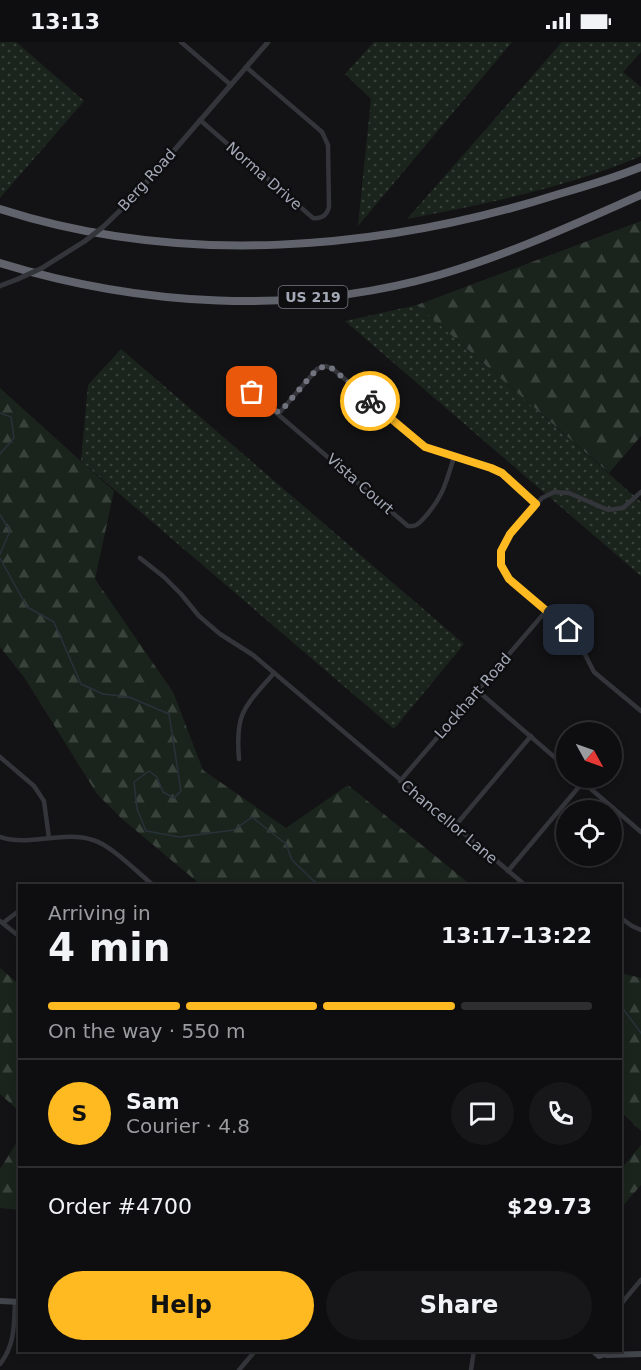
<!DOCTYPE html>
<html lang="en">
<head>
<meta charset="utf-8">
<style>
  body { margin:0; font-family:"DejaVu Sans",sans-serif; background:#171719; color:#f1f3f6; height:100vh; display:flex; flex-direction:column; font-size:22px; white-space:nowrap }
  * { box-sizing:border-box; margin:0 }
  p { font-size:20px; color:#9b9c9f }
  .icon { flex:none; width:33px; height:33px; fill:none; stroke:currentColor; stroke-width:2; stroke-linecap:round; stroke-linejoin:round }
  .map { position:relative; flex:1; overflow:hidden }
  .side { position:absolute; left:18px; top:842px; width:604px; height:468px; display:flex; flex-direction:column; background:#0e0e10; border-radius:0px; box-shadow:0 3px 9px #0003,0 0 0 2px #2e2e30 }
  .side>* { flex:none }
  .needle { width:39px; rotate:130deg }
  .fabs { position:absolute; left:556px; top:680px; display:grid; gap:12px }
  .fabs a { display:grid; place-items:center; width:66px; height:66px; border-radius:50%; background:#0e0e10; box-shadow:0 3px 9px #0003,0 0 0 2px #2e2e30; font-size:30px }
  .pin { position:absolute; display:grid; place-items:center; width:51px; height:51px; color:#fff; margin:-26px; border-radius:12px; box-shadow:0 3px 9px #0006 }
  .courier { position:absolute; display:grid; place-items:center; width:60px; height:60px; margin:-30px; border:4px solid #ffba22; border-radius:50%; background:#fff; color:#222; box-shadow:0 2px 8px #0007 }
  .overview em { font-style:normal; font-weight:600 }
  .overview div { display:flex; flex-direction:column-reverse }
  .overview { display:flex; align-items:center; justify-content:space-between; height:102px; padding:0 30px }
  h1 { font-size:39px; font-weight:600; line-height:45px }
  .bar { display:grid; grid-template-columns:repeat(4,1fr); gap:9px 6px; align-content:center; height:72px; padding:0 30px }
  .bar i { height:8px; border-radius:4px; background:#2e2e30 }
  .bar .selected { background:#ffba22 }
  .bar p { grid-column:span 4 }
  .line { display:flex; align-items:center; gap:15px; padding:0 30px; border-top:2px solid #2e2e30 }
  .line div { flex:1 }
  .round { display:grid; place-items:center; flex:none; width:63px; height:63px; border-radius:32px; background:#171719 }
  .action { display:flex; gap:12px; margin-top:auto; padding:12px 30px }
  .action a { flex:1; height:69px; border-radius:36px; background:#ffba22; color:#111; font-size:24px; font-weight:600; line-height:69px; text-align:center }
  .action a+a { background:#171719; color:#f1f3f6 }
  .status { display:flex; justify-content:space-between; align-items:center; height:42px; padding:0 30px; background:#0e0e10; direction:ltr }
  .status svg { height:16px; fill:currentColor }
  .map>svg:first-child { display:block }
  .grass { fill:url(#grass-dots) }
  .forest { fill:url(#forest-firs) }
  .lines { fill:none; stroke-linecap:round; stroke-linejoin:round }
  .stream { stroke:#28323a; stroke-width:1.5 }
  .minor { stroke:#34353b; stroke-width:4.5 }
  .tertiary { stroke:#34353b; stroke-width:5 }
  .secondary { stroke:#42444b; stroke-width:6 }
  .motorway { stroke:#60636c; stroke-width:8 }
  .tertiary-bridge { stroke:#34353b; stroke-width:5 }
  .done { stroke:#71747e; stroke-width:6; stroke-dasharray:0 10.8 }
  .route { stroke:#ffba22; stroke-width:8 }
  .labels { text-anchor:middle; dominant-baseline:central; stroke-width:5; stroke-linejoin:round; paint-order:stroke }
  .shield { fill:#0e0e10; stroke:#777a85; stroke-width:1.5 }
  .shield-label { font-size:14px; font-weight:bold; fill:#a4a9b7 }
  .street-label { font-size:15px; fill:#a4a9b7; stroke:#0e0e10 }
</style>
</head>
<body>
<div class="status"><b>13:13</b><svg viewBox="0 0 49 12"><path d="M0 12V9h3v3zM5 12V6h3v6zM10 12V3h3v9zM15 12V0h3v12zM26 1h20v11H26zM47 4h2v5h-2z"/></svg></div>
<div class="map">
<svg width="641" height="1328" viewBox="0 0 641 1328">
  <defs>
    <pattern id="grass-dots" width="8" height="8" patternUnits="userSpaceOnUse" patternTransform="scale(1.5)"><rect width="8" height="8" fill="#1b241c"/><path d="M2 2h.1M6 6h.1" fill="none" stroke="#39413b" stroke-width="1.8" stroke-linecap="round"/></pattern>
    <pattern id="forest-firs" width="22" height="20" patternUnits="userSpaceOnUse" patternTransform="scale(1.5)"><rect width="22" height="20" fill="#1b241c"/><path d="M5 1l3.5 6h-7zM16 11l3.5 6h-7z" fill="#39413b"/></pattern>
  </defs>
  <rect width="100%" height="100%" fill="#131315"/>
  <g class="grass">
    <path d="M 0,0 L 16,0 L 84,59 L 0,156 Z"/>
    <path d="M 374,0 L 512,0 L 358,184 L 371,57 L 345,32 Z"/>
    <path d="M 562,0 L 641,0 L 641,10 L 623,30 L 641,45 L 641,114 C 570,145 484,162 407,177 Z"/>
    <path d="M 417,263 L 641,460 L 641,534 L 345,279 Z"/>
    <path d="M 121,307 L 464,602 L 394,687 L 81,419 L 88,343 Z"/>
  </g>
  <g class="forest">
    <path d="M 641,179 L 641,394 L 609,431 L 417,263 Z"/>
    <path d="M 0,346 L 114,449 L 95,537 L 173,650 L 203,728 L 286,786 L 348,743 L 471,843 L 201,843 L 121,776 L 97,752 L 24,635 L 0,605 Z"/>
    <path d="M 0,926 L 19,942 L 19,1069 L 0,1052 Z"/>
    <path d="M 621,931 L 641,936 L 641,1089 L 621,1070 Z"/>
    <path d="M 19,1097 L 19,1168 L 0,1166 L 0,1127 Z"/>
    <path d="M 641,1103 L 641,1143 L 621,1166 L 621,1127 Z"/>
  </g>
  <g class="lines">
    <g class="stream">
      <path d="M 0,371 L 11,375 L 14,396 L 0,412"/>
      <path d="M 0,473 L 10,489 L 0,512"/>
      <path d="M 0,516 L 27,565 L 54,580 L 81,642 L 103,652 L 129,655 L 169,672 L 181,749 L 174,756 L 163,750 L 157,735 L 149,729 L 134,740 L 137,767 L 146,789 L 180,795 L 234,788 L 252,775 L 286,802 L 292,818 L 318,843"/>
      <path d="M 621,964 L 641,991"/>
    </g>
    <g class="minor">
      <path d="M 181,0 L 231,43"/>
      <path d="M 200,78 L 313,176 C 322,177 327,173 329,165 L 328,103 L 322,90 L 246,25"/>
      <path d="M 249,340 L 252,350 L 408,484 C 417,485 419,481 424,476 C 443,455 446,441 454,415"/>
      <path d="M 277,370 L 280,370 L 317,327 L 326,324 L 333,327 L 425,405 L 491,426 L 503,431 L 536,462"/>
      <path d="M 641,450 L 623,466 L 608,468 L 569,451 L 554,450 L 542,456 L 510,492 L 501,509 L 501,523 L 509,537 L 569,588 L 578,599 L 594,630 L 641,669"/>
      <path d="M 140,516 L 164,535 L 181,552 L 199,574 L 220,592 L 253,613 L 525,843"/>
      <path d="M 478,649 L 567,726"/>
      <path d="M 0,715 L 34,744 L 44,759 L 49,796"/>
      <path d="M 239,717 C 235,669 245,665 274,631"/>
      <path d="M 577,735 L 641,790"/>
      <path d="M 400,739 L 546,569"/>
      <path d="M 455,784 L 531,694"/>
      <path d="M 0,795 C 30,805 63,788 93,798 C 111,803 138,831 153,843"/>
      <path d="M 508,829 L 583,740"/>
      <path d="M 621,876 L 632,884 L 641,888"/>
      <path d="M 0,879 L 20,895"/>
      <path d="M 3,881 L 20,868"/>
      <path d="M 621,1262 L 641,1238"/>
      <path d="M 0,1322 C 15,1303 14,1283 15,1260"/>
      <path d="M 239,1328 L 256,1308"/>
      <path d="M 471,1328 L 474,1308"/>
    </g>
    <g class="tertiary">
      <path d="M 103,185 L 132,157 L 268,0"/>
      <path d="M 42,226 L 85,199"/>
      <path d="M 0,244 L 18,237"/>
    </g>
    <g class="secondary">
      <path d="M 0,1259 L 20,1260"/>
      <path d="M 592,1308 L 599,1314 L 609,1311"/>
      <path d="M 607,1313 L 641,1312"/>
    </g>
    <g class="motorway">
      <path d="M 0,167 C 180,225 380,209 559,152 C 587,144 614,136 641,125"/>
      <path d="M 0,221 C 140,264 296,274 439,233 C 508,213 575,182 641,153"/>
    </g>
    <g class="tertiary-bridge">
      <path d="M 85,199 L 103,185"/>
      <path d="M 18,237 L 42,226"/>
    </g>
  </g>
  <g class="lines">
    <path class="done" d="M 252,350 L 274,369 L 280,370 L 317,327 L 326,324 L 333,327 L 370,359"/>
    <path class="route" d="M 370,359 L 425,405 L 491,426 L 502,431 L 536,462 L 510,492 L 501,509 L 501,523 L 509,537 L 569,588"/>
  </g>
  <g class="labels">
    <rect class="shield" x="278.5" y="244" width="69" height="22" rx="4.5"/>
    <g class="shield-label">
      <text x="313" y="255">US 219</text>
    </g>
    <g class="street-label">
      <text transform="translate(264 134) rotate(41)">Norma Drive</text>
      <text transform="translate(147 138) rotate(-48)">Berg Road</text>
      <text transform="translate(360 442) rotate(41)">Vista Court</text>
      <text transform="translate(473 654) rotate(-49)">Lockhart Road</text>
      <text transform="translate(449 780) rotate(40)">Chancellor Lane</text>
    </g>
  </g>
</svg>
<div class="fabs">
<a><svg class="needle" viewBox="-14 -14 28 28"><path d="M0-13l5 13h-10z" fill="#e53935"/><path d="M0 13l5-13h-10z" fill="#9b9c9f"/></svg></a>
<a><svg class="icon" aria-label="locate" viewBox="0 0 24 24"><circle cx="12" cy="12" r="6"/><path d="M12 2v4M12 18v4M2 12h4M18 12h4"/></svg></a>
</div>
<div class="pin" style="left:252px;top:350px;background:#ea580c"><svg class="icon" aria-label="bag" viewBox="0 0 24 24"><path d="M5 8h14l-1 12H6zM9 8a3 3 0 0 1 6 0"/></svg></div>
<div class="pin" style="left:569px;top:588px;background:#1f2937"><svg class="icon" aria-label="home" viewBox="0 0 24 24"><path d="M3 11l9-7 9 7M6 9v11h12V9"/></svg></div>
<div class="courier" style="left:370px;top:359px"><svg class="icon" aria-label="bike" viewBox="0 0 24 24"><circle cx="6" cy="16" r="4"/><circle cx="18" cy="16" r="4"/><path d="M6 16l4-8h5l3 8M10 8l3 8H6M13 5h3"/></svg></div>
<section class="side">
<div class="overview"><div><h1>4 min</h1><p>Arriving in</p></div><em>13:17–13:22</em></div>
<div class="bar"><i class="selected"></i><i class="selected"></i><i class="selected"></i><i></i><p>On the way · 550 m</p></div>
<div class="line" style="height:108px"><b class="round" style="background:#ffba22;color:#111">S</b><div><b>Sam</b><p>Courier · 4.8</p></div><a class="round"><svg class="icon" aria-label="chat" viewBox="0 0 24 24"><path d="M4 5h16v11H9l-5 4z"/></svg></a><a class="round"><svg class="icon" aria-label="phone" viewBox="0 0 24 24"><path d="M5 4h4l2 5-3 2q2 4 5 5l2-3 5 2v4C11 20 4 13 5 4z"/></svg></a></div>
<div class="line" style="height:78px"><div>Order #4700</div><b>$29.73</b></div>
<div class="action"><a>Help</a><a>Share</a></div>
</section>
</div>
</body>
</html>
